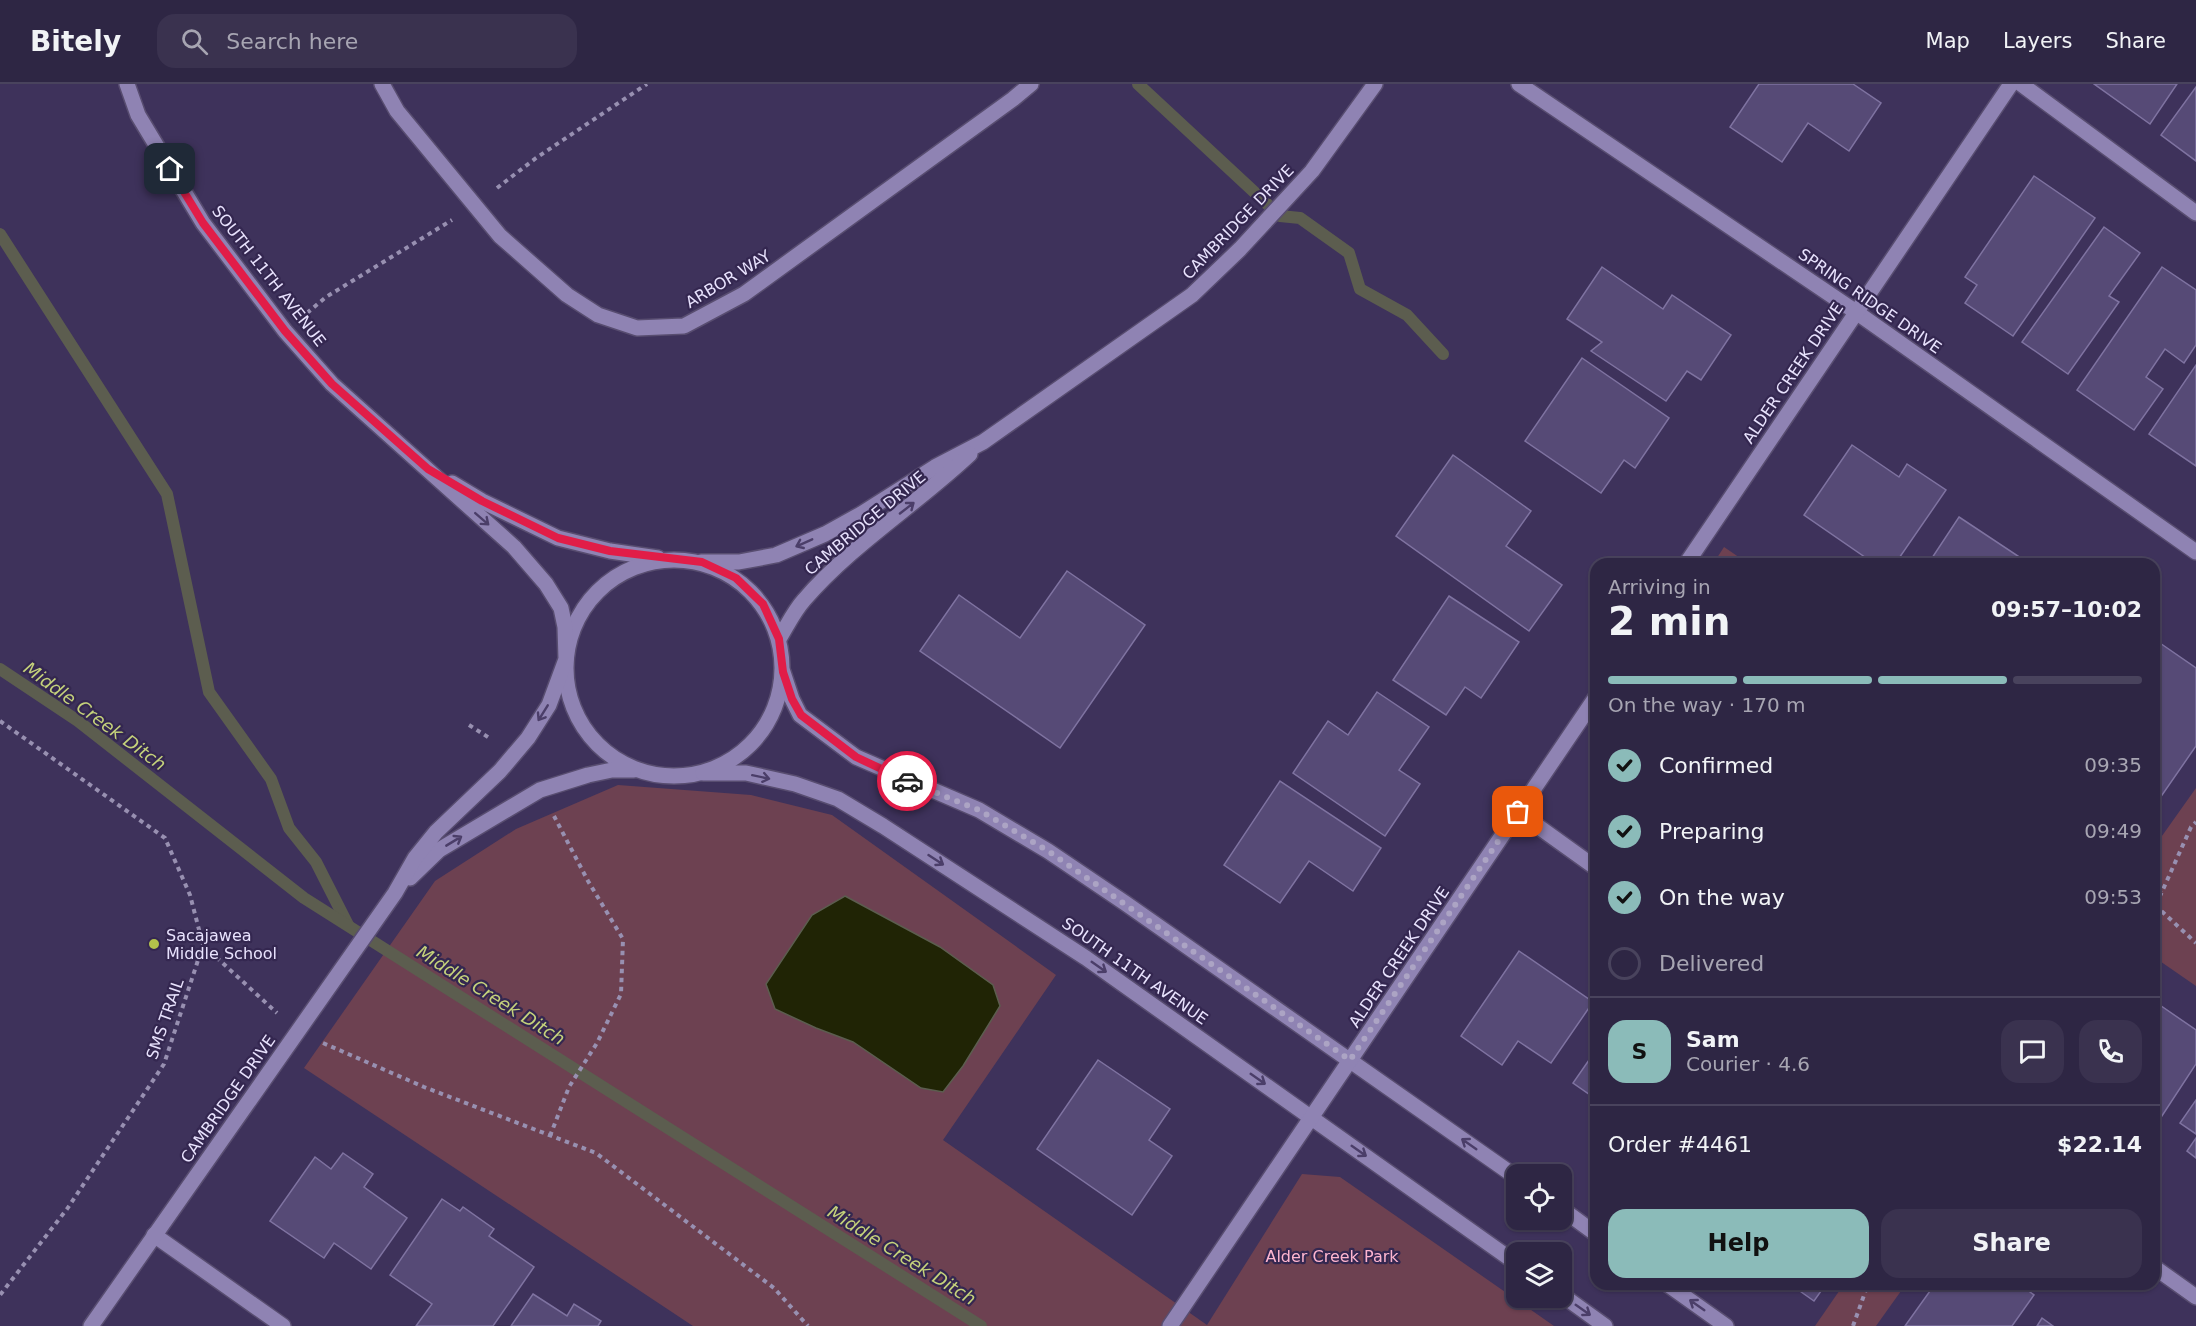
<!DOCTYPE html>
<html lang="en">
<head>
<meta charset="utf-8">
<style>
  body { margin:0; font-family:"DejaVu Sans",sans-serif; background:#3a324f; color:#f1f3f6; height:100vh; display:flex; flex-direction:column; font-size:22px; white-space:nowrap }
  * { box-sizing:border-box; margin:0 }
  p { font-size:20px; color:#a7a5b2 }
  .icon { flex:none; width:33px; height:33px; fill:none; stroke:currentColor; stroke-width:2; stroke-linecap:round; stroke-linejoin:round }
  .map { position:relative; flex:1; overflow:hidden }
  .details { position:absolute; left:1590px; top:474px; width:570px; height:732px; display:flex; flex-direction:column; background:#2e2644; border-radius:18px; box-shadow:0 2px 4px #0004,0 0 0 2px #49435d }
  .details>* { flex:none }
  .buttons { position:absolute; left:1506px; top:1080px; display:grid; gap:12px }
  .buttons a { display:grid; place-items:center; width:66px; height:66px; border-radius:12px; background:#2e2644; box-shadow:0 2px 4px #0004,0 0 0 2px #49435d; font-size:30px }
  .pin { position:absolute; display:grid; place-items:center; width:51px; height:51px; color:#fff; margin:-26px; border-radius:12px; box-shadow:0 3px 9px #0006 }
  .courier { position:absolute; display:grid; place-items:center; width:60px; height:60px; margin:-30px; border:4px solid #e11d48; border-radius:50%; background:#fff; color:#222; box-shadow:0 2px 8px #0007 }
  .overview em { font-style:normal; font-weight:600 }
  .overview div { display:flex; flex-direction:column-reverse }
  .overview { display:flex; align-items:center; justify-content:space-between; height:102px; padding:0 18px }
  h1 { font-size:39px; font-weight:600; line-height:45px }
  .bar { display:grid; grid-template-columns:repeat(4,1fr); gap:9px 6px; align-content:center; height:72px; padding:0 18px }
  .bar i { height:8px; border-radius:4px; background:#49435d }
  .bar .active { background:#8bbbb9 }
  .bar p { grid-column:span 4 }
  .line { display:flex; align-items:center; gap:15px; padding:0 18px; border-top:2px solid #49435d }
  .line div { flex:1 }
  .round { display:grid; place-items:center; flex:none; width:63px; height:63px; border-radius:18px; background:#3a324f }
  ol { padding:0 18px; list-style:none }
  li { display:flex; align-items:center; gap:18px; height:66px }
  li p { margin-inline-start:auto }
  li .icon { padding:6px; border-radius:50%; background:#8bbbb9; color:#111; stroke-width:4 }
  li:last-child { color:#a7a5b2 }
  li i { width:33px; height:33px; border:3px solid #49435d; border-radius:50% }
  .action { display:flex; gap:12px; margin-top:auto; padding:12px 18px }
  .action a { flex:1; height:69px; border-radius:18px; background:#8bbbb9; color:#111; font-size:24px; font-weight:600; line-height:69px; text-align:center }
  .action a+a { background:#3a324f; color:#f1f3f6 }
  header { display:flex; align-items:center; gap:36px; box-sizing:border-box; height:84px; padding:0 30px; background:#2e2644; border-bottom:2px solid #49435d }
  header strong { font-size:28px }
  nav { display:flex; gap:33px; margin-inline-start:auto; font-size:21px }
  .search { width:420px; height:54px; background:#3a324f; display:flex; align-items:center; gap:15px; box-sizing:border-box; padding:0 21px; border-radius:18px; color:#a7a5b2; font-size:22px }
  .map>svg:first-child { display:block }
  .green { fill:#6d4151 }
  .water { fill:#202405; stroke:#5c5d4f; stroke-width:1.5 }
  .lines { fill:none; stroke-linecap:round; stroke-linejoin:round }
  .stream { stroke:#5c5d4f; stroke-width:12 }
  .building { fill:#564a76; stroke:#7f73a1; stroke-width:1.5 }
  .lane-casing { stroke:#584d70; stroke-width:18 }
  .street-casing { stroke:#584d70; stroke-width:18 }
  .path { stroke:#9890b1; stroke-width:4; stroke-dasharray:4.5 4.5; stroke-linecap:butt }
  .lane { stroke:#8f83b3; stroke-width:15 }
  .street { stroke:#8f83b3; stroke-width:15 }
  .oneway { stroke:#4b3e69 }
  .done { stroke:#aca4c4; stroke-width:6; stroke-dasharray:0 10.8 }
  .route { stroke:#e11d48; stroke-width:8 }
  .poi-dot { fill:#b3c24b; stroke:#342750; stroke-width:2 }
  .labels { text-anchor:middle; dominant-baseline:central; stroke-width:4.5; stroke-linejoin:round; paint-order:stroke }
  .street-label { font-size:16px; fill:#e8e2fd; stroke:#342750 }
  .poi-label { font-size:16px; fill:#e8e2fd; stroke:#342750; text-anchor:start }
  .park-label { font-size:16px; fill:#feb5cf; stroke:#342750 }
  .water-label { font-size:18px; font-style:italic; fill:#c5d27b; stroke:#342750 }
</style>
</head>
<body>
<header>
<strong>Bitely</strong>
<div class="search"><svg class="icon" aria-label="search" viewBox="0 0 24 24"><circle cx="10" cy="10" r="6"/><path d="M15 15l6 6"/></svg>Search here</div>
<nav><a>Map</a><a>Layers</a><a>Share</a></nav>
</header>
<div class="map">
<svg width="2196" height="1242" viewBox="0 0 2196 1242">
  <rect width="100%" height="100%" fill="#3e325b"/>
  <g class="green">
    <path d="M 1724,463 L 1749,480 L 1713,480 Z"/>
    <path d="M 618,701 L 751,711 L 832,731 L 1056,891 L 943,1056 L 1207,1241 L 1302,1090 L 1340,1093 L 1554,1242 L 693,1242 L 304,984 L 435,797 L 516,745 Z"/>
    <path d="M 2196,704 L 2196,902 L 2154,873 L 2154,758 L 2157,759 Z"/>
    <path d="M 1844,1200 L 1906,1200 L 1876,1242 L 1815,1242 Z"/>
  </g>
  <path class="water" d="M 845,812 L 940,863 L 993,901 L 1000,922 L 963,982 L 943,1008 L 921,1004 L 853,958 L 816,944 L 775,925 L 766,900 L 812,831 Z"/>
  <g class="lines">
    <g class="stream">
      <path d="M 1138,0 L 1280,132 L 1300,134 L 1349,169 L 1360,205 L 1407,231 L 1443,270"/>
      <path d="M 0,150 L 167,410 L 209,608 L 271,695 L 289,744 L 316,778 L 348,841"/>
      <path d="M 0,585 L 78,637 L 304,814 L 981,1242"/>
    </g>
  </g>
  <g class="building">
    <path d="M 1759,0 L 1853,0 L 1881,19 L 1849,67 L 1808,39 L 1782,78 L 1730,43 Z"/>
    <path d="M 2094,0 L 2177,0 L 2150,40 Z"/>
    <path d="M 2196,3 L 2196,77 L 2161,51 Z"/>
    <path d="M 2034,92 L 2095,134 L 2013,252 L 1965,219 L 1977,201 L 1965,193 Z"/>
    <path d="M 2104,143 L 2140,169 L 2109,212 L 2119,218 L 2068,290 L 2022,258 Z"/>
    <path d="M 1602,183 L 1663,225 L 1672,211 L 1731,251 L 1701,296 L 1687,287 L 1666,317 L 1591,267 L 1602,258 L 1567,235 Z"/>
    <path d="M 2162,183 L 2196,206 L 2196,261 L 2184,279 L 2165,265 L 2146,293 L 2163,305 L 2134,346 L 2077,306 Z"/>
    <path d="M 1582,274 L 1669,334 L 1635,384 L 1624,376 L 1601,409 L 1525,357 Z"/>
    <path d="M 2196,281 L 2196,382 L 2149,350 Z"/>
    <path d="M 1852,361 L 1899,393 L 1907,380 L 1946,406 L 1895,480 L 1875,480 L 1804,431 Z"/>
    <path d="M 1453,371 L 1531,427 L 1506,462 L 1562,501 L 1529,547 L 1396,452 Z"/>
    <path d="M 1959,433 L 2027,478 L 2026,480 L 1928,480 Z"/>
    <path d="M 1067,487 L 1145,541 L 1060,664 L 920,567 L 959,511 L 1020,554 Z"/>
    <path d="M 1449,512 L 1519,558 L 1481,614 L 1465,603 L 1446,631 L 1393,596 Z"/>
    <path d="M 2157,557 L 2196,584 L 2196,662 L 2160,714 L 2154,710 L 2154,561 Z"/>
    <path d="M 1377,608 L 1429,643 L 1399,686 L 1420,700 L 1385,752 L 1293,689 L 1328,637 L 1348,651 Z"/>
    <path d="M 1280,697 L 1381,764 L 1353,807 L 1309,777 L 1280,819 L 1224,781 Z"/>
    <path d="M 1519,867 L 1593,918 L 1551,979 L 1518,957 L 1502,981 L 1461,952 Z"/>
    <path d="M 2154,917 L 2196,946 L 2196,980 L 2156,1041 L 2154,1039 Z"/>
    <path d="M 1596,966 L 1596,1015 L 1573,999 Z"/>
    <path d="M 1098,976 L 1170,1025 L 1149,1056 L 1172,1072 L 1132,1131 L 1037,1065 Z"/>
    <path d="M 2196,1016 L 2196,1050 L 2180,1039 Z"/>
    <path d="M 2196,1054 L 2196,1074 L 2187,1067 Z"/>
    <path d="M 343,1069 L 373,1090 L 364,1103 L 407,1134 L 371,1185 L 334,1159 L 324,1174 L 270,1137 L 315,1073 L 331,1085 Z"/>
    <path d="M 442,1115 L 460,1127 L 463,1123 L 494,1145 L 489,1152 L 534,1183 L 493,1242 L 416,1242 L 432,1220 L 390,1191 Z"/>
    <path d="M 1790,1200 L 1826,1200 L 1814,1217 Z"/>
    <path d="M 1935,1200 L 2019,1200 L 2034,1211 L 2012,1242 L 1905,1242 Z"/>
    <path d="M 533,1210 L 567,1232 L 574,1220 L 601,1237 L 598,1242 L 511,1242 Z"/>
    <path d="M 2042,1234 L 2053,1242 L 2037,1242 Z"/>
  </g>
  <g class="lines">
    <defs>
      <path id="lane" d="M 2021,0 L 2196,129"/>
      <g id="street">
        <path d="M 382,0 L 397,27 L 500,152 L 567,211 L 598,231 L 637,244 L 684,242 L 744,210 L 1013,15 L 1031,0"/>
        <path d="M 1519,0 L 1856,228 L 2196,468"/>
        <path d="M 452,399 L 482,417 L 558,454 L 610,467 L 658,474"/>
        <circle cx="674" cy="584" r="108"/>
        <path d="M 701,478 L 739,478 L 776,471 L 825,450 L 861,430 L 935,383 L 983,358 L 1192,211 L 1240,165 L 1312,87 L 1375,0"/>
        <path d="M 1686,480 L 2011,0"/>
        <path d="M 779,555 C 787,542 794,527 804,516 C 851,461 917,420 970,370"/>
        <path d="M 783,588 L 792,615 L 800,631 L 856,673 L 979,726 L 1048,767 L 1125,819 L 1516,1093"/>
        <path d="M 703,689 L 746,689 L 795,700 L 838,715 L 883,742 L 1086,874 L 1516,1179"/>
        <path d="M 1518,728 L 1596,784"/>
        <path d="M 410,794 L 439,766 L 540,706 L 588,691 L 612,686 L 634,686"/>
        <path d="M 1562,1125 L 1596,1150"/>
        <path d="M 154,1151 L 283,1242"/>
        <path d="M 2154,1183 L 2196,1213"/>
        <path d="M 1667,1200 L 1726,1242"/>
        <path d="M 1562,1211 L 1605,1242"/>
        <path d="M 91,1242 L 395,809 L 415,774 L 436,748 L 500,687 L 528,654 L 549,621 L 566,575 L 565,543 L 561,524 L 546,500 L 514,463 L 332,300 L 285,247 L 203,139 L 138,31 L 127,0"/>
        <path d="M 1170,1242 L 1596,613"/>
      </g>
    </defs>
    <use href="#lane" class="lane-casing"/>
    <use href="#street" class="street-casing"/>
    <g class="path">
      <path d="M 497,104 L 536,74 L 647,0"/>
      <path d="M 307,229 L 326,213 L 452,136"/>
      <path d="M 0,637 L 165,754 L 190,811 L 203,861 L 164,980 L 67,1125 L 0,1211"/>
      <path d="M 469,641 L 491,655"/>
      <path d="M 2154,800 L 2161,809"/>
      <path d="M 2155,821 L 2196,859"/>
      <path d="M 2156,821 L 2191,743 L 2196,738"/>
      <path d="M 203,861 L 277,929"/>
      <path d="M 323,959 L 424,1003 L 596,1069 L 774,1204 L 808,1242"/>
      <path d="M 550,1052 L 569,1003 L 597,959 L 621,910 L 623,855 L 588,797 L 554,732"/>
      <path d="M 1853,1242 L 1868,1200"/>
    </g>
    <use href="#lane" class="lane"/>
    <use href="#street" class="street"/>
  </g>
  <defs><path id="oneway-shaft" d="M-6 0H5M1.5-3L5.5 0L1.5 3" fill="none" stroke-width="1.6" stroke-linecap="round" stroke-linejoin="round" transform="scale(1.5)"/></defs>
  <g class="oneway">
    <use href="#oneway-shaft" transform="translate(907 424) rotate(-38)"/>
    <use href="#oneway-shaft" transform="translate(482 435) rotate(41)"/>
    <use href="#oneway-shaft" transform="translate(804 459) rotate(156)"/>
    <use href="#oneway-shaft" transform="translate(543 629) rotate(122)"/>
    <use href="#oneway-shaft" transform="translate(761 693) rotate(12)"/>
    <use href="#oneway-shaft" transform="translate(454 757) rotate(-31)"/>
    <use href="#oneway-shaft" transform="translate(936 776) rotate(33)"/>
    <use href="#oneway-shaft" transform="translate(1099 883) rotate(35)"/>
    <use href="#oneway-shaft" transform="translate(1258 995) rotate(35)"/>
    <use href="#oneway-shaft" transform="translate(1469 1060) rotate(-145)"/>
    <use href="#oneway-shaft" transform="translate(1359 1067) rotate(35)"/>
    <use href="#oneway-shaft" transform="translate(1697 1221) rotate(-145)"/>
    <use href="#oneway-shaft" transform="translate(1583 1226) rotate(35)"/>
  </g>
  <g class="lines">
    <path class="done" d="M 907,697 L 979,726 L 1048,767 L 1350,976 L 1518,728"/>
    <path class="route" d="M 170,85 L 203,139 L 285,247 L 332,300 L 428,385 L 482,417 L 558,454 L 610,467 L 702,478 L 736,494 L 763,520 L 779,555 L 783,588 L 792,615 L 801,631 L 856,673 L 907,697"/>
  </g>
  <circle class="poi-dot" cx="154" cy="860" r="6"/>
  <g class="labels">
    <g class="street-label">
      <text transform="translate(1238 138) rotate(-46)">CAMBRIDGE DRIVE</text>
      <text transform="translate(269 192) rotate(52)">SOUTH 11TH AVENUE</text>
      <text transform="translate(728 195) rotate(-31)">ARBOR WAY</text>
      <text transform="translate(1870 217) rotate(35)">SPRING RIDGE DRIVE</text>
      <text transform="translate(1793 289) rotate(-56)">ALDER CREEK DRIVE</text>
      <text transform="translate(865 439) rotate(-40)">CAMBRIDGE DRIVE</text>
      <text transform="translate(1399 873) rotate(-56)">ALDER CREEK DRIVE</text>
      <text transform="translate(1135 887) rotate(35)">SOUTH 11TH AVENUE</text>
      <text transform="translate(165 935) rotate(-71)">SMS TRAIL</text>
      <text transform="translate(228 1015) rotate(-55)">CAMBRIDGE DRIVE</text>
    </g>
    <g class="poi-label">
      <text x="166" y="851">Sacajawea<tspan x="166" dy="18">Middle School</tspan></text>
    </g>
    <g class="park-label">
      <text x="1332" y="1172">Alder Creek Park</text>
    </g>
    <g class="water-label">
      <text transform="translate(95 632) rotate(36)">Middle Creek Ditch</text>
      <text transform="translate(491 911) rotate(32)">Middle Creek Ditch</text>
      <text transform="translate(902 1171) rotate(32)">Middle Creek Ditch</text>
    </g>
  </g>
</svg>
<div class="buttons">
<a><svg class="icon" aria-label="locate" viewBox="0 0 24 24"><circle cx="12" cy="12" r="6"/><path d="M12 2v4M12 18v4M2 12h4M18 12h4"/></svg></a>
<a><svg class="icon" aria-label="layers" viewBox="0 0 24 24"><path d="M12 4l9 5-9 5-9-5zM3 14l9 5 9-5"/></svg></a>
</div>
<div class="pin" style="left:1518px;top:728px;background:#ea580c"><svg class="icon" aria-label="bag" viewBox="0 0 24 24"><path d="M5 8h14l-1 12H6zM9 8a3 3 0 0 1 6 0"/></svg></div>
<div class="pin" style="left:170px;top:85px;background:#1f2937"><svg class="icon" aria-label="home" viewBox="0 0 24 24"><path d="M3 11l9-7 9 7M6 9v11h12V9"/></svg></div>
<div class="courier" style="left:907px;top:697px"><svg class="icon" aria-label="car" viewBox="0 0 24 24"><path d="M5 17H2v-5l4-1 3-4h7l3 4 3 1v5h-3M9 17h6M6 11h13"/><circle cx="7" cy="17" r="2"/><circle cx="17" cy="17" r="2"/></svg></div>
<section class="details">
<div class="overview"><div><h1>2 min</h1><p>Arriving in</p></div><em>09:57–10:02</em></div>
<div class="bar"><i class="active"></i><i class="active"></i><i class="active"></i><i></i><p>On the way · 170 m</p></div>
<ol>
<li><svg class="icon" aria-label="check" viewBox="0 0 24 24"><path d="M5 12l5 5 9-10"/></svg>Confirmed<p>09:35</p></li>
<li><svg class="icon" aria-label="check" viewBox="0 0 24 24"><path d="M5 12l5 5 9-10"/></svg>Preparing<p>09:49</p></li>
<li><svg class="icon" aria-label="check" viewBox="0 0 24 24"><path d="M5 12l5 5 9-10"/></svg>On the way<p>09:53</p></li>
<li><i></i>Delivered</li>
</ol>
<div class="line" style="height:108px"><b class="round" style="background:#8bbbb9;color:#111">S</b><div><b>Sam</b><p>Courier · 4.6</p></div><a class="round"><svg class="icon" aria-label="chat" viewBox="0 0 24 24"><path d="M4 5h16v11H9l-5 4z"/></svg></a><a class="round"><svg class="icon" aria-label="phone" viewBox="0 0 24 24"><path d="M5 4h4l2 5-3 2q2 4 5 5l2-3 5 2v4C11 20 4 13 5 4z"/></svg></a></div>
<div class="line" style="height:78px"><div>Order #4461</div><b>$22.14</b></div>
<div class="action"><a>Help</a><a>Share</a></div>
</section>
</div>
</body>
</html>
